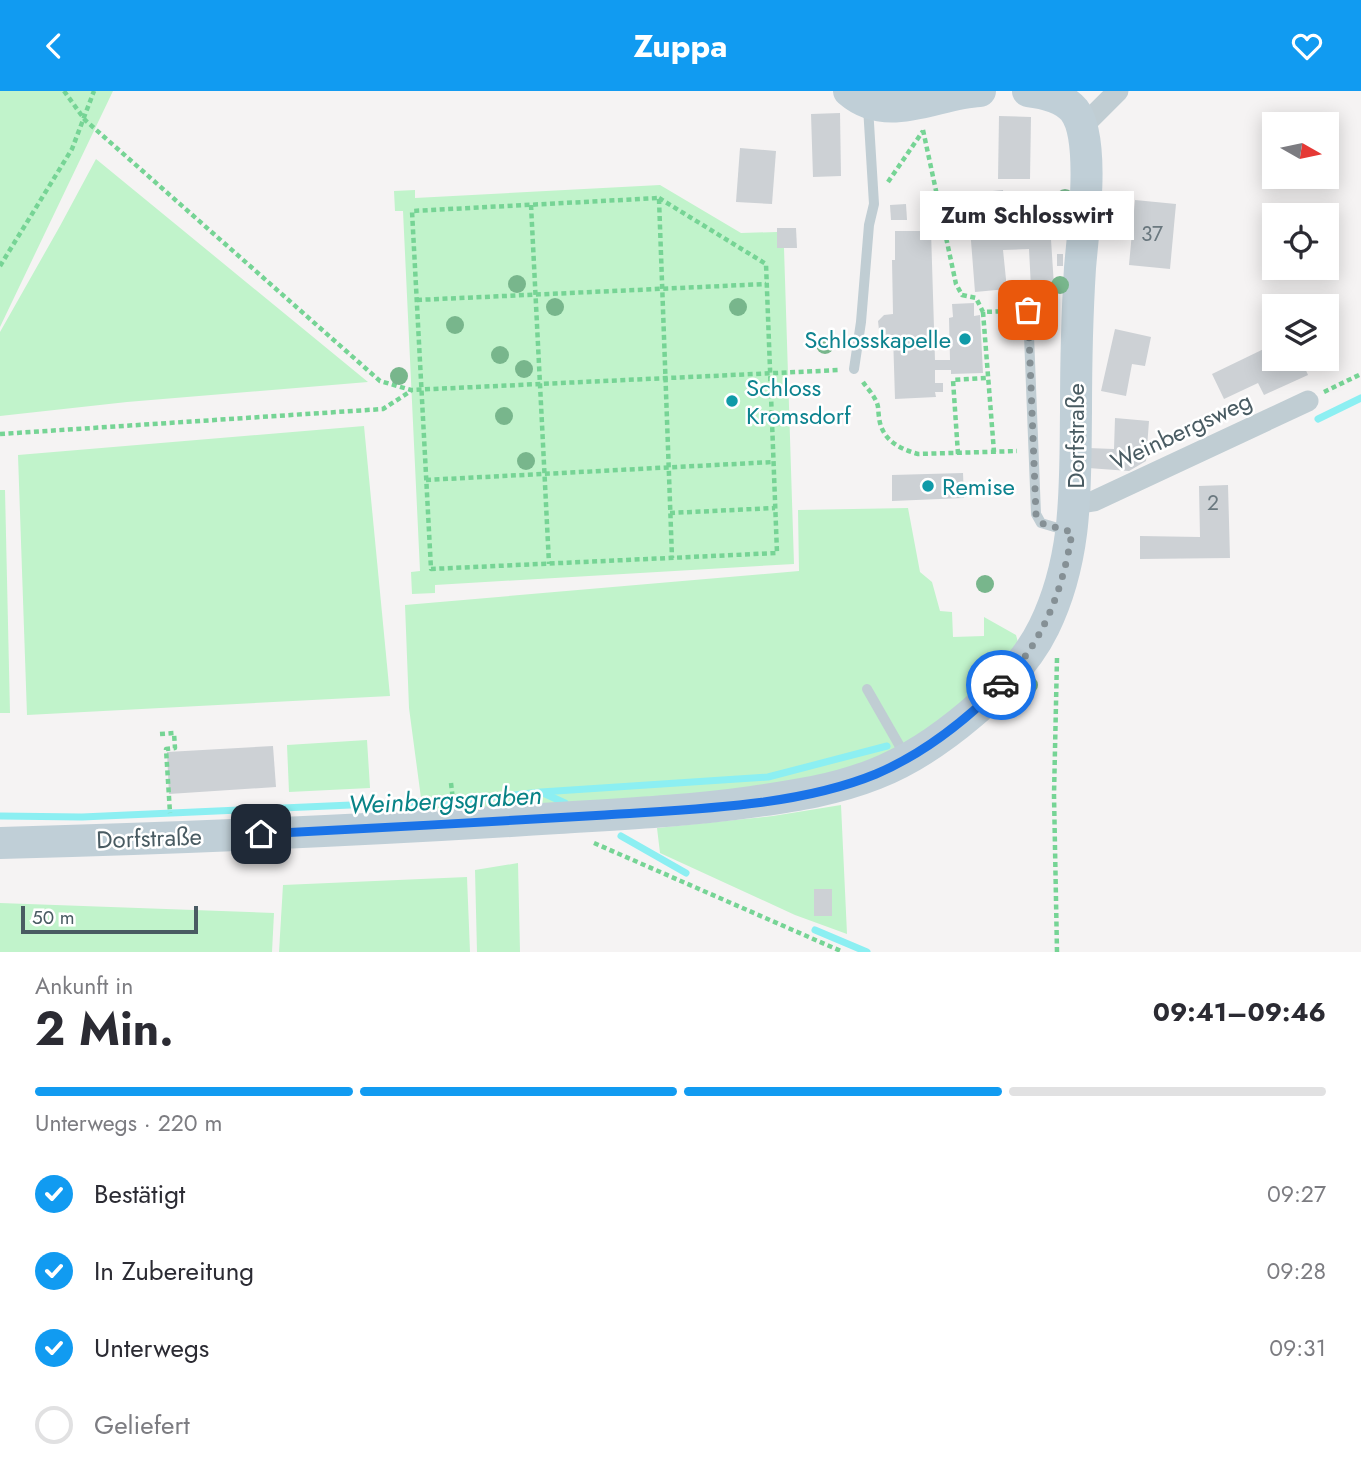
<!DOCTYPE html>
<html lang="de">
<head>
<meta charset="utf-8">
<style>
  body { margin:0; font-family:Jost,sans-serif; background:#f7f7f7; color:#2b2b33; height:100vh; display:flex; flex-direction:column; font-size:26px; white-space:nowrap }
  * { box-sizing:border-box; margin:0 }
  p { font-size:23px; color:#7c7c81 }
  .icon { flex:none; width:38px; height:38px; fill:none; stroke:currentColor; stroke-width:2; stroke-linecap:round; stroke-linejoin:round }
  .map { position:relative; height:861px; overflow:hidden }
  .sheet { display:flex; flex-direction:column; background:#fff; flex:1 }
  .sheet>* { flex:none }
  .needle { width:46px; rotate:99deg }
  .fabs { position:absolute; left:1262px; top:21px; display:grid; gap:14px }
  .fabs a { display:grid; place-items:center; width:77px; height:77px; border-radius:0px; background:#fff; box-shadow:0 4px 18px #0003; font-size:35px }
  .scale { position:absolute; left:21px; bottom:18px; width:177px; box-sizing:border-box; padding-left:7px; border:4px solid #495b62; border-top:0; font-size:19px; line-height:24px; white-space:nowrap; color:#495b62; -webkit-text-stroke:5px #fff; paint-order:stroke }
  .pin { position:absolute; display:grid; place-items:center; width:60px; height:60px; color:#fff; margin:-30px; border-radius:14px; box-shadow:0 4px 10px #0006 }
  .courier { position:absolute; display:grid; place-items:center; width:70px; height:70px; margin:-35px; border:5px solid #1a73e8; border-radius:50%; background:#fff; color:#222; box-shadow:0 2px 9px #0007 }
  .bubble { position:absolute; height:49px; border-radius:0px; background:#fff; box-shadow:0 4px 18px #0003; font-size:23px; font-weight:700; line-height:49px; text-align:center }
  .summary em { font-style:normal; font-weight:700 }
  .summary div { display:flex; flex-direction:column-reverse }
  .summary { display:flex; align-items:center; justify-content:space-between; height:119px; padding:0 35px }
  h1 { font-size:46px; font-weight:700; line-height:52px }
  .bar { display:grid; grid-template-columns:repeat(4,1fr); gap:10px 7px; align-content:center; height:84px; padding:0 35px }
  .bar i { height:9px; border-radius:5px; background:#e1e1e2 }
  .bar .active { background:#119bf1 }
  .bar p { grid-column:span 4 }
  ol { padding:0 35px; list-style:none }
  li { display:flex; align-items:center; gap:21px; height:77px }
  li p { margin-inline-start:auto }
  li .icon { padding:7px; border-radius:50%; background:#119bf1; color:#fff; stroke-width:4 }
  li:last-child { color:#7c7c81 }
  li i { width:38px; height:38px; border:4px solid #e1e1e2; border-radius:50% }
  header { display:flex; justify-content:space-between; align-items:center; height:91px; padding:0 35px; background:#119bf1; color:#fff; font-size:32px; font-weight:700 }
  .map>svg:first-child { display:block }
  .green { fill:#c1f3cb }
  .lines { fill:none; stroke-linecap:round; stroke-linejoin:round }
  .stream { stroke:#8ceff2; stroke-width:7 }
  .building { fill:#cdd1d5 }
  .path { stroke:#76d495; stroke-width:4.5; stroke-dasharray:5 3.5; stroke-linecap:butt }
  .lane { stroke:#c0cdd3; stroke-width:10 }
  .street { stroke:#c0cdd3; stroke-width:21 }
  .secondary { stroke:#c0cfd7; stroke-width:32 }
  .tree { fill:#78b68c }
  .done { stroke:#859095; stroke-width:7; stroke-dasharray:0 12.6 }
  .route { stroke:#1a73e8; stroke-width:9 }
  .culture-dot { fill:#0f9aa8; stroke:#fff; stroke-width:2.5 }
  .labels { text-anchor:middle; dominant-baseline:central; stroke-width:5; stroke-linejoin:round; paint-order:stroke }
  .number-label { font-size:21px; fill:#6a787f }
  .culture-label { font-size:24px; fill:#0d838f; stroke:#fff; text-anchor:start }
  .street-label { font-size:24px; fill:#495b62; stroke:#fff }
  .water-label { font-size:26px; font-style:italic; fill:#088387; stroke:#fff }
</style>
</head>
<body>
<header><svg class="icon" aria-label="back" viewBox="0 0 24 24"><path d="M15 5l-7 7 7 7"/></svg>Zuppa<svg class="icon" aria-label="heart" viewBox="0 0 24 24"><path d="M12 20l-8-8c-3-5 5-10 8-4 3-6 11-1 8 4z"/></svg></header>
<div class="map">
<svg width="1361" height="861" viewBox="0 0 1361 861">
  <rect width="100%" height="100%" fill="#f5f3f3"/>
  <g class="green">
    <path d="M 0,0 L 113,0 L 0,236 Z"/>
    <path d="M 96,68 L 368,291 L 127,311 L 0,325 L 0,241 L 60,135 Z"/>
    <path d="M 660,94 L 741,142 L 777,141 L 784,157 L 794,473 L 435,494 L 435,502 L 412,503 L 411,481 L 420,480 L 403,120 L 395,120 L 394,100 L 415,99 L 415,107 Z"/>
    <path d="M 364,335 L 390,605 L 27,624 L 18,364 Z"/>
    <path d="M 0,399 L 5,399 L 10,622 L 0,622 Z"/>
    <path d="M 908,417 L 920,481 L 932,491 L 940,520 L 952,521 L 953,546 L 984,545 L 984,526 L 1016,544 L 1019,555 L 962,617 L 878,671 L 799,695 L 423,722 L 409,617 L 405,514 L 799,480 L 798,419 Z"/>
    <path d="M 367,649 L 370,697 L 289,701 L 287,654 Z"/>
    <path d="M 841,714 L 847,843 L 795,824 L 660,762 L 657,737 L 773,725 Z"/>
    <path d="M 518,772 L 520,861 L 477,861 L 475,779 Z"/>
    <path d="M 467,786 L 470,861 L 279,861 L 283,794 Z"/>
    <path d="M 0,812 L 274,822 L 272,861 L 0,861 Z"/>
  </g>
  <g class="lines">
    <g class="stream">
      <path d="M 1318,328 L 1361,307"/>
      <path d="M 543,702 L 565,712"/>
      <path d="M 0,725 L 82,726 L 465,709 L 541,701 L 768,686 L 887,655"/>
      <path d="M 621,745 L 686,782"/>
      <path d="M 815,839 L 867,861"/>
    </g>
  </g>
  <g class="building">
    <path d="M 840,22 L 841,85 L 813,86 L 811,23 Z"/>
    <path d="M 999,25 L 1031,26 L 1030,88 L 998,88 Z"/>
    <path d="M 740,57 L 776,60 L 772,113 L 736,111 Z"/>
    <path d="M 1003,99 L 1005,122 L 974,124 L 972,102 Z"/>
    <path d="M 1135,109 L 1176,113 L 1170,178 L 1129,174 Z"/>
    <path d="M 1047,112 L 1047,118 L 1035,119 L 1035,113 Z"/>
    <path d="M 906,113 L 907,129 L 891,129 L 890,114 Z"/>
    <path d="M 1050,133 L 1054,195 L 1031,197 L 1029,158 L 1003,159 L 1007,198 L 975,201 L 970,137 Z"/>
    <path d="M 777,137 L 796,137 L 797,157 L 777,157 Z"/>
    <path d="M 895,140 L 931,140 L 935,269 L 950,269 L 949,227 L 953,226 L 952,213 L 974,212 L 974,225 L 980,224 L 983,282 L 951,283 L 951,279 L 935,279 L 935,292 L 943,292 L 943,301 L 935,301 L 936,306 L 895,308 L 893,244 L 884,244 L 879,239 L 878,230 L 884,224 L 893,223 L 892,169 L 895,169 Z"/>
    <rect x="1057" y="163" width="6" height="12"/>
    <path d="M 1115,238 L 1151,246 L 1145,275 L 1132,273 L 1126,305 L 1101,300 Z"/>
    <path d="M 1274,253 L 1274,268 L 1301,268 L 1308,284 L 1264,304 L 1258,292 L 1224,308 L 1212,283 Z"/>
    <path d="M 1115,327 L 1149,330 L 1146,370 L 1129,380 L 1088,377 L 1088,357 L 1114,358 Z"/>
    <path d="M 963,382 L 964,407 L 892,410 L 892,384 Z"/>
    <path d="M 1228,394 L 1230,467 L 1140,468 L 1140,445 L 1200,446 L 1199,395 Z"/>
    <path d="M 273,655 L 276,696 L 169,703 L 167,661 Z"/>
    <rect x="814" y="798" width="18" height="27"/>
  </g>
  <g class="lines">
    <g class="path">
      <path d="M 64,0 L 85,29 L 380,290 L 411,299 L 840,279"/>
      <path d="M 923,39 L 956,193 L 962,204 L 976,207 L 983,221 L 1012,220"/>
      <path d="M 888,91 L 923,40"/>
      <path d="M 659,107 L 766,173 L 777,462 L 431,478 L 412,120 Z"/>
      <path d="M 659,108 L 672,467"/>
      <path d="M 531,114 L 549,473"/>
      <path d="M 943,133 L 1058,127"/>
      <path d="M 0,175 L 72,58 L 94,0"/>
      <path d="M 417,209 L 766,193"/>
      <path d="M 983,221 L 994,361"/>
      <path d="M 863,291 C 867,297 873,303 876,310 C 879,315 878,321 879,326 C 881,348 899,358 918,363 L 1017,360"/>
      <path d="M 1324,301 L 1361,283"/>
      <path d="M 0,343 L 383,318 L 411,300"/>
      <path d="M 958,363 L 953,289 L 987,287"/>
      <path d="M 426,389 L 773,371"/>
      <path d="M 670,422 L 775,417"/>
      <path d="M 160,643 L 174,642 L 175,657 L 166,658 L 170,722"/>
      <path d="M 451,692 L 453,709"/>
      <path d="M 594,752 L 843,861"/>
      <path d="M 1057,861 L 1054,704 L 1057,567"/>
    </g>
    <g class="lane">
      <path d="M 1028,219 L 1036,423 L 1041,432 L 1068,440"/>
      <path d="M 854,278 L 861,231 L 869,134 L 874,113 L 868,16"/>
      <path d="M 867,598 L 906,666"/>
    </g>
    <g class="street">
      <path d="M 1083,35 L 1118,0"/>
      <path d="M 1075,413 L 1094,410 L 1308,310"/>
    </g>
    <g class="secondary">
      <path d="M 849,0 C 888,34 936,2 980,0"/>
      <path d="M 0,752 C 186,747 372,739 558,727 C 622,723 687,720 751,711 C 794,705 835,699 875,683 C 934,660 1016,594 1044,536 C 1078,466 1075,397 1076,321 C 1076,273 1077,225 1080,177 C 1083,140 1096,47 1074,19 C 1063,6 1044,2 1028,0"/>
    </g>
  </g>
  <g class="tree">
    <circle cx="1065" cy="107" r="9"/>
    <circle cx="517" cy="193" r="9"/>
    <circle cx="1060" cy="194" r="9"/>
    <circle cx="555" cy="216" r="9"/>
    <circle cx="738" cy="216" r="9"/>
    <circle cx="455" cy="234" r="9"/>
    <circle cx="825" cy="254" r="9"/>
    <circle cx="500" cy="264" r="9"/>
    <circle cx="524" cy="278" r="9"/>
    <circle cx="399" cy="285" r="9"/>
    <circle cx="504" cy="325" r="9"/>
    <circle cx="526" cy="370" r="9"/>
    <circle cx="985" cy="493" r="9"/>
    <circle cx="1029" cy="594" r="9"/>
  </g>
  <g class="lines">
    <path class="done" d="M 1001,594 C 1043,552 1063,499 1072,441 L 1041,432 L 1036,423 L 1028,219"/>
    <path class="route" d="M 261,743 C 376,737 490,731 605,724 C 692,718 796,716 876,683 C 923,663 965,630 1001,594"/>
  </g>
  <g class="culture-dot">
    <circle cx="965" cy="248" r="7"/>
    <circle cx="732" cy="310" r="7"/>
    <circle cx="928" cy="395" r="7"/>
  </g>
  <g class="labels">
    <g class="number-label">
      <text x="1152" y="143">37</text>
      <text x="1213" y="412">2</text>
    </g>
    <g class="culture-label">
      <text x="951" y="248" text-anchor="end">Schlosskapelle</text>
      <text x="746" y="296">Schloss<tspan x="746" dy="28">Kromsdorf</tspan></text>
      <text x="942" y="395">Remise</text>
    </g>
    <g class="street-label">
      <text transform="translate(1181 340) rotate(-25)">Weinbergsweg</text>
      <text transform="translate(1075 345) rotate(-90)">Dorfstraße</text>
      <text transform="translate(149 747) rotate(-2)">Dorfstraße</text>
    </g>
    <g class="water-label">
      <text transform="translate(445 709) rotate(-3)">Weinbergsgraben</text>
    </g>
  </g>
</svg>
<div class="fabs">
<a><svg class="needle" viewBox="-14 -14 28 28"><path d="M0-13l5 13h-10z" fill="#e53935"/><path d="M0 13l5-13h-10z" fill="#7c7c81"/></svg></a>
<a><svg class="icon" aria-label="locate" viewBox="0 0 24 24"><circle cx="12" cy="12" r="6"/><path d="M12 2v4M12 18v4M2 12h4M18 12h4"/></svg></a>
<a><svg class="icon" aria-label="layers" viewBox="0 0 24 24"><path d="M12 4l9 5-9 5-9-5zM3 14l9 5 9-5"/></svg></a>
</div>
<div class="scale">50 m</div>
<div class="pin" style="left:1028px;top:219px;background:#ea580c"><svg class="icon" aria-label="bag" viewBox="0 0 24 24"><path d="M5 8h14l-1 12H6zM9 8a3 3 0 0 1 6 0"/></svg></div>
<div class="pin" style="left:261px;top:743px;background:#1f2937"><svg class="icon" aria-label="home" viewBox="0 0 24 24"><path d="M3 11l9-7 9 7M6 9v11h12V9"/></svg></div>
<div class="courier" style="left:1001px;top:594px"><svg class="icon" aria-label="car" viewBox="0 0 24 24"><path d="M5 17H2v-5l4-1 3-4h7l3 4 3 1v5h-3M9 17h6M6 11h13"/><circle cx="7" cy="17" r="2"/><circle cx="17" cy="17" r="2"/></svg></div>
<div class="bubble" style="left:920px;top:100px;width:214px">Zum Schlosswirt</div>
</div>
<section class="sheet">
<div class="summary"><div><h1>2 Min.</h1><p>Ankunft in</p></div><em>09:41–09:46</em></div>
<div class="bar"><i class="active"></i><i class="active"></i><i class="active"></i><i></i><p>Unterwegs · 220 m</p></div>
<ol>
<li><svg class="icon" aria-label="check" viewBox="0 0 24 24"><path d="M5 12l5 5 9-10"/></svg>Bestätigt<p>09:27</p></li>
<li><svg class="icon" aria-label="check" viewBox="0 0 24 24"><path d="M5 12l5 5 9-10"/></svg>In Zubereitung<p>09:28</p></li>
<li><svg class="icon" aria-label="check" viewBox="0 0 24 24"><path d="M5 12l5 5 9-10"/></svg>Unterwegs<p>09:31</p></li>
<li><i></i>Geliefert</li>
</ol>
</section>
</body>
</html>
